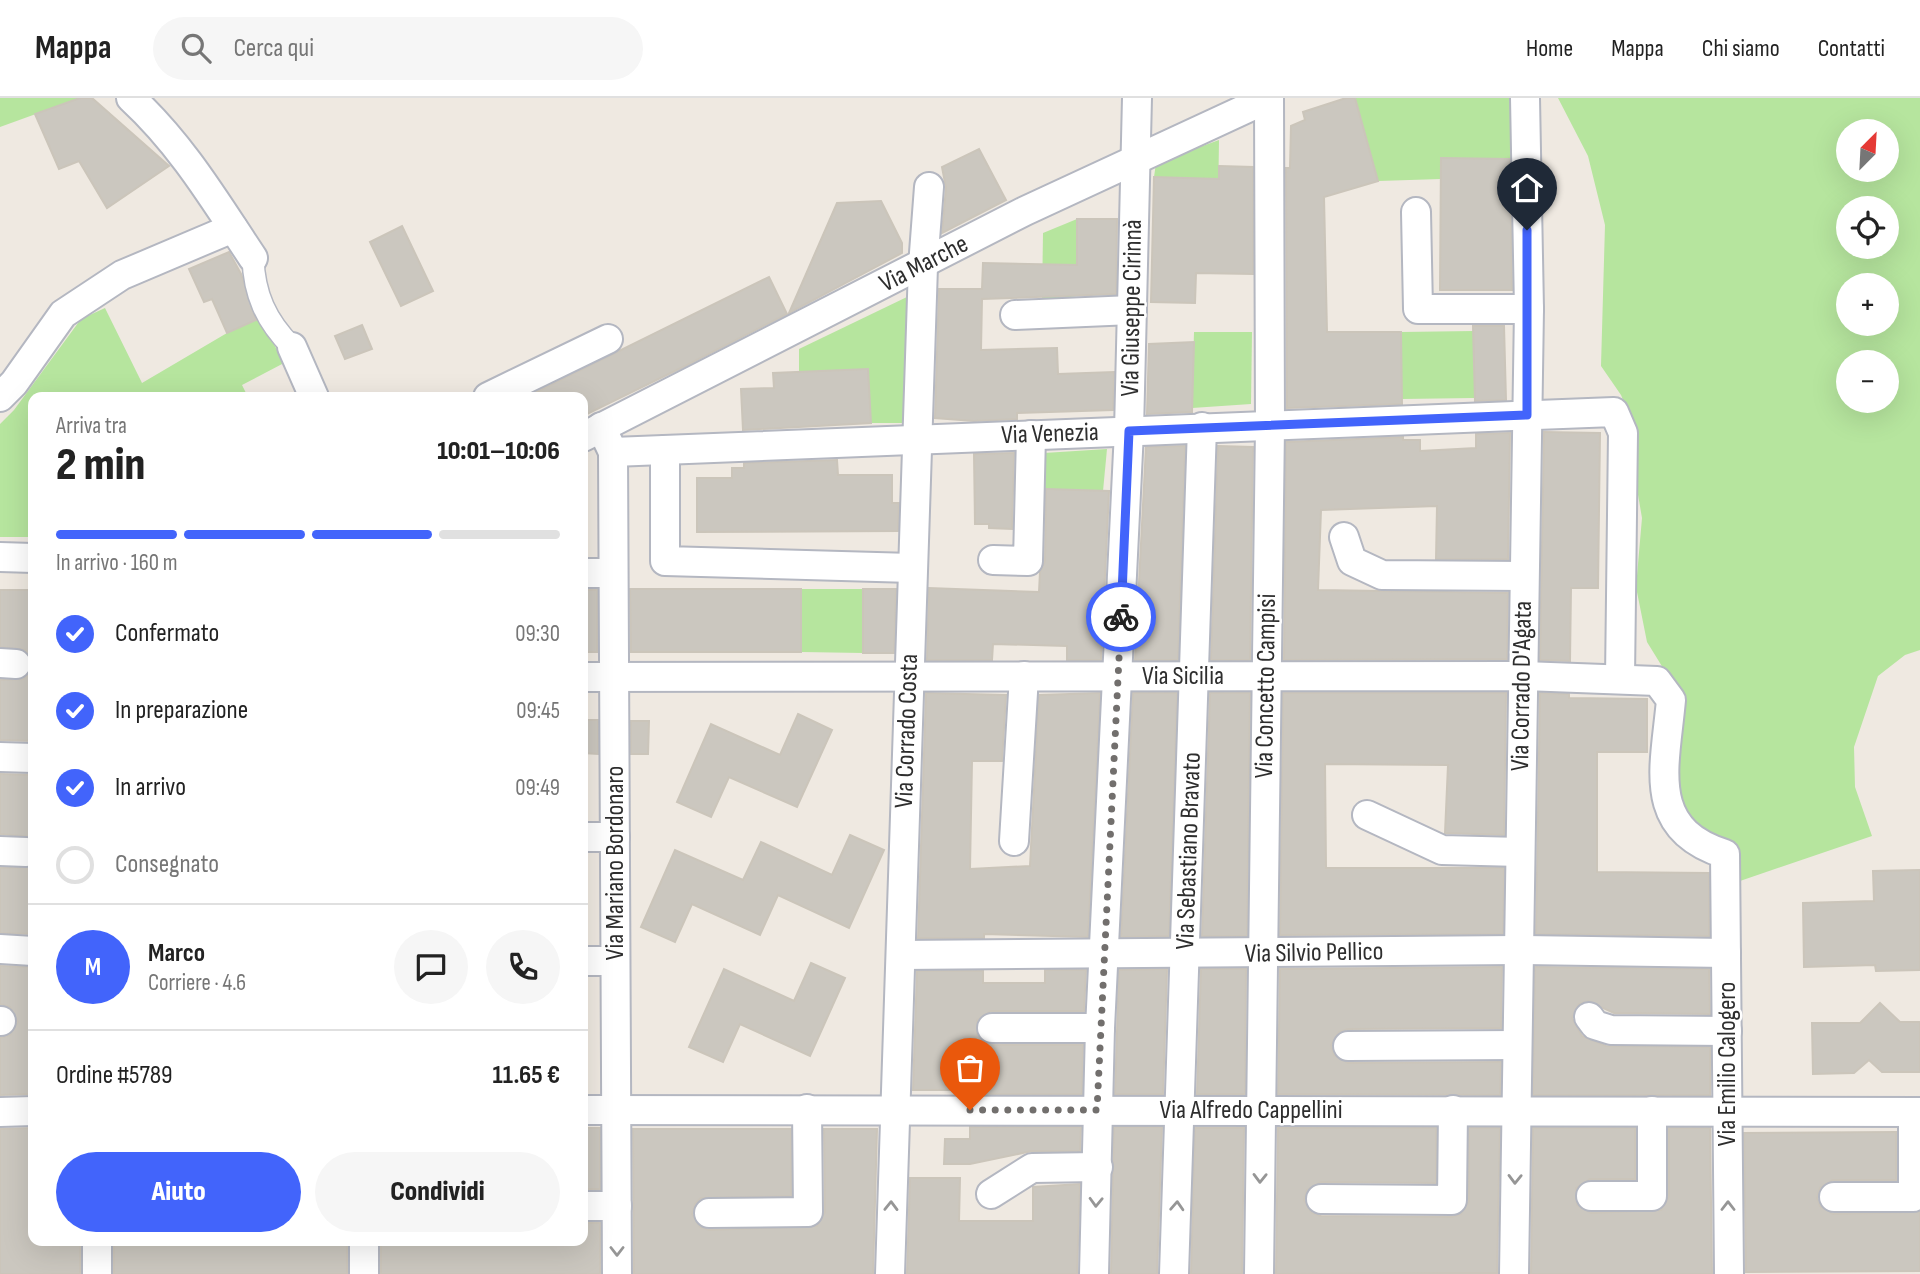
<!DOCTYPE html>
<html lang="it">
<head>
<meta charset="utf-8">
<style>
  body { margin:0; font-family:"Sofia Sans Condensed",sans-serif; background:#f6f6f6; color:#222; height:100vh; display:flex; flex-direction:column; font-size:26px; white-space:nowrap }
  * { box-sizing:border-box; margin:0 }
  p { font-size:23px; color:#767676 }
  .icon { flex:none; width:38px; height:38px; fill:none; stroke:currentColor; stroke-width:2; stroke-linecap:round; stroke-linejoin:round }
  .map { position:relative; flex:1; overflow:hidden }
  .details { position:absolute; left:28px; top:294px; width:560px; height:854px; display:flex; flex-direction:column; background:#fff; border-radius:14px; box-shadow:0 7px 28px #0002 }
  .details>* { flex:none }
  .needle { width:46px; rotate:24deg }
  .tools { position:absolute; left:1836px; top:21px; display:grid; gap:14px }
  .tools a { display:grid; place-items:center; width:63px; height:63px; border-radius:50%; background:#fff; box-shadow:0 7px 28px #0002; font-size:35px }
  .pin { position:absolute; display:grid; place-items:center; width:60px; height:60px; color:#fff; margin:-72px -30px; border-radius:50% 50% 50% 0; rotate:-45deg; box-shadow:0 0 7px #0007 }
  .pin .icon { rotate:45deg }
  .courier { position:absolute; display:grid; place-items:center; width:70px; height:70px; margin:-35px; border:5px solid #4264fb; border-radius:50%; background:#fff; color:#222; box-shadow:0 2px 9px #0007 }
  .head em { font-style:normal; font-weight:800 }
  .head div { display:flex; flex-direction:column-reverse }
  .head { display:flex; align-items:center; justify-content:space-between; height:119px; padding:0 28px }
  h1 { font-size:46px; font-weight:800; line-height:52px }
  .bar { display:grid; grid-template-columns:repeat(4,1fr); gap:10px 7px; align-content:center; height:84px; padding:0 28px }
  .bar i { height:9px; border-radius:5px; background:#e0e0e0 }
  .bar .current { background:#4264fb }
  .bar p { grid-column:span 4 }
  .line { display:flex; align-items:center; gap:18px; padding:0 28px; border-top:2px solid #e0e0e0 }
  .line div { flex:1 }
  .round { display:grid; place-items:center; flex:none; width:74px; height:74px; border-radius:37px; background:#f6f6f6 }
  ol { padding:0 28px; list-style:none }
  li { display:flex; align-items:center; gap:21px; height:77px }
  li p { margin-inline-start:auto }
  li .icon { padding:7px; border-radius:50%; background:#4264fb; color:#fff; stroke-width:4 }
  li:last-child { color:#767676 }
  li i { width:38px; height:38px; border:4px solid #e0e0e0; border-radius:50% }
  .action { display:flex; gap:14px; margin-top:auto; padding:14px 28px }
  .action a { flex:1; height:80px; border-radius:42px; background:#4264fb; color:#fff; font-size:28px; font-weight:800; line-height:80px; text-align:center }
  .action a+a { background:#f6f6f6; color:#222 }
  header { display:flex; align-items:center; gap:42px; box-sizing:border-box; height:98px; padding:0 35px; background:#fff; border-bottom:2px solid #e0e0e0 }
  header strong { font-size:33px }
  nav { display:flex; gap:38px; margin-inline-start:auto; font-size:24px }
  .search { width:490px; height:63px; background:#f6f6f6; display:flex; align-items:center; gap:18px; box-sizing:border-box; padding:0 24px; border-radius:38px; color:#767676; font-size:26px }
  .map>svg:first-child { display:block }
  .green { fill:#b6e59e; fill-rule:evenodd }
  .building { fill:#cbc7bf; stroke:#cbc5ba; stroke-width:2 }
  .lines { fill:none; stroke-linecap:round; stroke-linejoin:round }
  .pedestrian-casing { stroke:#b4b7c1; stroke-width:24 }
  .minor-casing { stroke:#b4b7c1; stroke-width:32 }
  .pedestrian { stroke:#fff; stroke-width:21 }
  .minor { stroke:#fff; stroke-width:28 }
  .oneway { stroke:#969696 }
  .done { stroke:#726f6d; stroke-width:7; stroke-dasharray:0 12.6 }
  .route { stroke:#4264fb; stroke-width:9 }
  .labels { text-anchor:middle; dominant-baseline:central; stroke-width:5; stroke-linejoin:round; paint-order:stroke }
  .street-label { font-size:26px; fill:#2e2e2e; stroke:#fff }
</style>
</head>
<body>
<header>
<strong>Mappa</strong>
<div class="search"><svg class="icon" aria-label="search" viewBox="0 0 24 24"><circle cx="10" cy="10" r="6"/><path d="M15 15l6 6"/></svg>Cerca qui</div>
<nav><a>Home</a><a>Mappa</a><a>Chi siamo</a><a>Contatti</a></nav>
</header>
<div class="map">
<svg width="1920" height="1176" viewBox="0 0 1920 1176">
  <rect width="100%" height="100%" fill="#efe9e1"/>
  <g class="green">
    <path d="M 0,0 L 80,0 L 0,29 Z"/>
    <path d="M 1355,0 L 1516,0 L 1513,61 L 1441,60 L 1441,81 L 1378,83 Z"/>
    <path d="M 1558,0 L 1920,0 L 1920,552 L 1905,557 L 1878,578 L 1854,649 L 1855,689 L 1872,738 L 1740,783 L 1739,754 L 1692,726 L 1675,706 L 1676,591 L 1647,544 L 1636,489 L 1642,420 L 1636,385 L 1635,330 L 1621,297 L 1601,268 L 1605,127 L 1588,58 ZM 1848,33 L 1886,33 L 1886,72 L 1848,72 ZM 1848,110 L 1886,110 L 1886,149 L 1848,149 ZM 1848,187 L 1886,187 L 1886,226 L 1848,226 ZM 1848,264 L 1886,264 L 1886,303 L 1848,303 Z"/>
    <path d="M 1219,42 L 1217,175 L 1199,81 L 1154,79 L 1156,65 Z"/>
    <path d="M 1077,121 L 1077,198 L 1042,202 L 1043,135 Z"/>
    <path d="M 909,198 L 903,325 L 871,325 L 799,274 L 799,251 Z"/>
    <path d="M 105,210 L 142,285 L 227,235 L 260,220 L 284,265 L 242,287 L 248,299 L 33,299 L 33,439 L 0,439 L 0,326 L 14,312 L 81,221 Z"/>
    <path d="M 1474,233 L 1474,300 L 1402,301 L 1401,234 Z"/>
    <path d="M 1194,234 L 1252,234 L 1251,306 L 1192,310 Z"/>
    <path d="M 1107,351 L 1103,393 L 1042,391 L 1044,355 Z"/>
    <path d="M 801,491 L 863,491 L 863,555 L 801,554 Z"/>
  </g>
  <g class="building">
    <path d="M 80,0 L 92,0 L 169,68 L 107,110 L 79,63 L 59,71 L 35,16 Z"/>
    <path d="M 1346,0 L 1355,0 L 1378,83 L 1324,99 L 1327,234 L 1401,234 L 1402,306 L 1287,310 L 1286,70 L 1290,70 L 1291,28 L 1305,22 L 1303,14 Z"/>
    <path d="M 979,51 L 1006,102 L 942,135 L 946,90 L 942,69 Z"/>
    <path d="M 1441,60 L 1510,61 L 1512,192 L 1440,192 Z"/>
    <path d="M 1219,68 L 1253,69 L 1253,176 L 1196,175 L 1195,205 L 1151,204 L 1154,79 L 1219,81 Z"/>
    <path d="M 881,103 L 902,145 L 902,155 L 789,215 L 837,105 Z"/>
    <path d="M 1077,121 L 1117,121 L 1116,196 L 982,201 L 981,252 L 1057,250 L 1058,276 L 1114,274 L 1113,312 L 1017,315 L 1017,321 L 974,323 L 935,320 L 939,191 L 982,191 L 983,165 L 1077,167 Z"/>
    <path d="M 402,128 L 433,193 L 401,208 L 370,144 Z"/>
    <path d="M 229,154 L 241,176 L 256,222 L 227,235 L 212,201 L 204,204 L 189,171 Z"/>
    <path d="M 769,179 L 787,216 L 685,268 L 585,317 L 583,299 L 526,299 Z"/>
    <path d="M 362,227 L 372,251 L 345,261 L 335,238 Z"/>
    <path d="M 1473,228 L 1504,228 L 1506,302 L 1475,303 Z"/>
    <path d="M 1194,244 L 1192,314 L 1147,316 L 1149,246 Z"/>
    <path d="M 868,271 L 871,325 L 743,332 L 741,291 L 774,290 L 773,275 Z"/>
    <path d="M 1544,334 L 1600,335 L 1598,490 L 1571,490 L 1570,563 L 1540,562 Z"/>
    <path d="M 1510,335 L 1508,461 L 1436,461 L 1437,408 L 1321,412 L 1318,492 L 1508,495 L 1507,561 L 1284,562 L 1286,344 L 1403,339 L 1403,342 L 1420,342 L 1420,353 L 1476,350 L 1476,336 Z"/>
    <path d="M 1185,348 L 1178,562 L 1135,562 L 1146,349 Z"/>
    <path d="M 1218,348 L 1253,349 L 1250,562 L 1211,562 Z"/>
    <path d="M 1014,355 L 1012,431 L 989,430 L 989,426 L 975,426 L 974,356 Z"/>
    <path d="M 837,362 L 838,377 L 892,377 L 892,405 L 899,405 L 898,433 L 697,434 L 697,380 L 732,380 L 732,370 L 744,370 L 744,365 Z"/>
    <path d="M 1046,391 L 1109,393 L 1101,562 L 1067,562 L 1067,548 L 993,546 L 992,562 L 927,562 L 929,490 L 1039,494 L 1040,474 L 1045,463 Z"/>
    <path d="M 630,491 L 801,491 L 801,554 L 631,554 Z"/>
    <path d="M 863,491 L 896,491 L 894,555 L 863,555 Z"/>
    <path d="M 0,492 L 33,492 L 33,643 L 0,642 L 0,582 L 23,581 L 29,576 L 33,566 L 25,552 L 0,549 Z"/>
    <rect x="583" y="492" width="14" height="62"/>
    <path d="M 926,595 L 1006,597 L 1002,663 L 972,663 L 970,771 L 1030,768 L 1039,597 L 1100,595 L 1088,839 L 984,836 L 984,840 L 918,840 Z"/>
    <path d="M 1133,595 L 1177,595 L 1169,838 L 1121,839 Z"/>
    <path d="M 1210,595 L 1250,595 L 1247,838 L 1202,838 Z"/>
    <path d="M 1283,595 L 1506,595 L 1504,737 L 1445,735 L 1448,667 L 1325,666 L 1326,770 L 1504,770 L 1503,836 L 1280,837 Z"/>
    <path d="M 1540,595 L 1569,596 L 1569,600 L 1647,601 L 1647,654 L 1597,654 L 1597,774 L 1709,775 L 1709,838 L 1536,836 Z"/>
    <path d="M 798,616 L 832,632 L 797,709 L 729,679 L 711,719 L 677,704 L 711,626 L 780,657 Z"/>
    <path d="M 583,622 L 598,622 L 598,656 L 583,655 Z"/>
    <path d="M 631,623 L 649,623 L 648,656 L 631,656 Z"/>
    <path d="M 0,676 L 33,677 L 33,739 L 0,736 Z"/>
    <path d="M 850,737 L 884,752 L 849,830 L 778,797 L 760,837 L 692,806 L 675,844 L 641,829 L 675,752 L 743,782 L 761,744 L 832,777 Z"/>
    <path d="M 33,769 L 33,836 L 0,835 L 0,770 Z"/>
    <path d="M 1920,772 L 1920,872 L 1876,873 L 1875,867 L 1804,869 L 1803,805 L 1874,803 L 1873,773 Z"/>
    <path d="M 811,865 L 845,880 L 810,958 L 740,926 L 723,964 L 689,949 L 724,871 L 794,903 Z"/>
    <path d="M 0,868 L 33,869 L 33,996 L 0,997 L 0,940 L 10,937 L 18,924 L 10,909 L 0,906 Z"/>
    <path d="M 1502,869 L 1501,930 L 1348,931 L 1339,934 L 1331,947 L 1334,957 L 1348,965 L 1501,964 L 1500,997 L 1278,996 L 1280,871 Z"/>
    <path d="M 1535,869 L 1709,871 L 1710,916 L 1614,915 L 1588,903 L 1579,906 L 1572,920 L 1582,938 L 1606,948 L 1710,949 L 1710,997 L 1533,997 Z"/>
    <path d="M 1167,871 L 1163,996 L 1115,996 L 1119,872 Z"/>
    <path d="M 1201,871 L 1246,871 L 1245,996 L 1197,996 Z"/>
    <path d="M 1045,872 L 1086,872 L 1084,913 L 991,913 L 977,922 L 977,938 L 992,947 L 1083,947 L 1082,996 L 969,996 L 969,992 L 913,992 L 917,873 L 983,873 L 983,885 L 1045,885 Z"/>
    <path d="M 1880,905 L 1900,924 L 1920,924 L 1920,974 L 1882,974 L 1869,962 L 1854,975 L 1813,976 L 1812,925 L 1860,925 Z"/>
    <path d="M 970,1029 L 1081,1029 L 1080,1053 L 1032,1053 L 970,1066 L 944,1066 L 945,1041 L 970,1041 Z"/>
    <path d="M 1114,1029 L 1162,1029 L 1157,1176 L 1111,1176 Z"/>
    <path d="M 33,1030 L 33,1143 L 80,1143 L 80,1176 L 0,1176 L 0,1031 Z"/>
    <rect x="583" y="1030" width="17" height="61"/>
    <path d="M 1195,1030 L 1244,1030 L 1242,1176 L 1191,1176 Z"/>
    <path d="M 1278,1030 L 1436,1030 L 1436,1085 L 1321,1084 L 1307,1092 L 1304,1102 L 1312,1115 L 1321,1118 L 1452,1119 L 1461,1116 L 1469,1103 L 1469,1030 L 1500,1030 L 1497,1175 L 1276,1176 Z"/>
    <path d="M 1533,1030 L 1635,1030 L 1635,1081 L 1590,1081 L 1576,1090 L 1577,1107 L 1591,1115 L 1661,1112 L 1669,1098 L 1669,1030 L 1710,1030 L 1712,1176 L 1531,1176 Z"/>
    <path d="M 633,1031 L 791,1031 L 791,1098 L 701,1100 L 695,1106 L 692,1116 L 700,1129 L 709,1132 L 817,1128 L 825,1114 L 824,1031 L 877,1031 L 873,1176 L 634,1176 Z"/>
    <path d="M 1896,1034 L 1896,1082 L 1833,1082 L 1820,1090 L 1817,1100 L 1820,1108 L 1833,1116 L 1920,1114 L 1920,1173 L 1746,1174 L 1744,1035 Z"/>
    <path d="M 910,1080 L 960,1080 L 959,1123 L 1033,1123 L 1033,1089 L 1080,1086 L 1077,1176 L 907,1176 Z"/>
    <path d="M 583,1125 L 600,1125 L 600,1176 L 381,1176 L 381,1143 L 583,1143 Z"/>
    <rect x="114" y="1143" width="233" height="33"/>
  </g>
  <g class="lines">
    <defs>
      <path id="pedestrian" d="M 253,160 C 254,196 266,223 292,249"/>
      <g id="minor">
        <path d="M 131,0 C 182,47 215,103 253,160"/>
        <path d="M 1416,114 L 1418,211 L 1529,211"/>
        <path d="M 1015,217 L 1132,212"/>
        <path d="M 292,249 L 314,299"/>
        <path d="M 0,299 L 14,285 L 63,216 L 122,177 L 233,130"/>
        <path d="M 488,299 L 608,241"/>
        <path d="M 601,329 L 613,354 L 617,1176"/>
        <path d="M 583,339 L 1025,113 L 1269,0"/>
        <path d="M 665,352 L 665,463 L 912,470"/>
        <path d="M 613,354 L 1614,314 L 1623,335 L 1620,580"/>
        <path d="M 1344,439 L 1352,463 L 1382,477 L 1524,478"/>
        <path d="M 0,459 L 33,460"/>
        <path d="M 993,462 L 1028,463 L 1031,337"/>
        <path d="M 583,475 L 613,475"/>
        <path d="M 0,565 L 16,566"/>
        <path d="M 583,579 L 1522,578 L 1657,583 L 1671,602 C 1665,669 1645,731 1725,756 L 1729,1176"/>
        <path d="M 0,659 L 33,660"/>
        <path d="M 1367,717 L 1442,752 L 1520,754"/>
        <path d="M 583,739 L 615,739"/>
        <path d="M 1014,743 L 1024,578"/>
        <path d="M 0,753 L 26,754"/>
        <path d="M 0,851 L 33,853"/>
        <path d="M 901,857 L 1518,852 L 1726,855"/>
        <path d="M 583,863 L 615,863"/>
        <path d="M 1589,919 L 1595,927 L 1611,932 L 1727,933"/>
        <path d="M 0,923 L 1,923"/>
        <path d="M 992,930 L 1100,930"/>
        <path d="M 1348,948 L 1517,947"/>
        <path d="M 583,1012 L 1920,1014"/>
        <path d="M 0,1014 L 33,1013"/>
        <path d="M 991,1096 L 1032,1070 L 1098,1069"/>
        <path d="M 1591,1098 L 1652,1098 L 1652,1013"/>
        <path d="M 1834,1099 L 1913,1099 L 1913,1014"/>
        <path d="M 1321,1101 L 1452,1102 L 1453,1012"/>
        <path d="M 583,1108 L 617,1108"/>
        <path d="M 709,1115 L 808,1114 L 807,1011"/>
        <path d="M 97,1143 L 97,1176"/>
        <path d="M 364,1143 L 364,1176"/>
        <path d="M 890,1176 L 923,168 L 929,89"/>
        <path d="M 1094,1176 L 1100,930 L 1129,333 L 1137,0"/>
        <path d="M 1174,1176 L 1202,329"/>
        <path d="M 1259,1176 L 1270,328 L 1269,0"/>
        <path d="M 1514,1176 L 1529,211 L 1525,0"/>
      </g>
    </defs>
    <use href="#pedestrian" class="pedestrian-casing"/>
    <use href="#minor" class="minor-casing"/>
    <use href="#pedestrian" class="pedestrian"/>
    <use href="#minor" class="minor"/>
  </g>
  <defs><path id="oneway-chevron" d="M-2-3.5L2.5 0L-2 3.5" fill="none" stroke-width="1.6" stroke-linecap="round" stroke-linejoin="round" transform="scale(1.75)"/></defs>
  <g class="oneway">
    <use href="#oneway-chevron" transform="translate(1260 1080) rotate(91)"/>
    <use href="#oneway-chevron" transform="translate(1515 1081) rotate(91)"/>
    <use href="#oneway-chevron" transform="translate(1096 1104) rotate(92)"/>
    <use href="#oneway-chevron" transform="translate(891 1108) rotate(-89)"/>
    <use href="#oneway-chevron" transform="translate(1177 1108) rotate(-87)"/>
    <use href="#oneway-chevron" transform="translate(1728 1108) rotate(-90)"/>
    <use href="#oneway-chevron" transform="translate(617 1153) rotate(90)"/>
  </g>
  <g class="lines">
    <path class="done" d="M 970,1012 L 1097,1012 L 1121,519"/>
    <path class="route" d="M 1121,519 L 1129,333 L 1527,317 L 1527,132"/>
  </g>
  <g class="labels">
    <g class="street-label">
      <text transform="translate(924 166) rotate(-27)">Via Marche</text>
      <text transform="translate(1132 210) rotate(-89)">Via Giuseppe Cirinnà</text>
      <text transform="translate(1050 336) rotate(-2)">Via Venezia</text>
      <text x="1183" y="578">Via Sicilia</text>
      <text transform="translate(1266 588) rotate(-89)">Via Concetto Campisi</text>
      <text transform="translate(1522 588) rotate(-89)">Via Corrado D'Agata</text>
      <text transform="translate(907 633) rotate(-88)">Via Corrado Costa</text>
      <text transform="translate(1189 753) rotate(-88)">Via Sebastiano Bravato</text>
      <text transform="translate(615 765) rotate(-90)">Via Mariano Bordonaro</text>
      <text transform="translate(1314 855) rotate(-1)">Via Silvio Pellico</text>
      <text transform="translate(1727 966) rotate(-90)">Via Emilio Calogero</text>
      <text x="1251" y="1012">Via Alfredo Cappellini</text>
    </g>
  </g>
</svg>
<div class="tools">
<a><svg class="needle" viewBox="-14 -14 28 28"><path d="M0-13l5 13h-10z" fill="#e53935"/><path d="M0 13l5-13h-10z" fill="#767676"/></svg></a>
<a><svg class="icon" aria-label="locate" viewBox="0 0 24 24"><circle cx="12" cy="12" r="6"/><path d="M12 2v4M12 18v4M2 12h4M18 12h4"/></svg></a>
<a>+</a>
<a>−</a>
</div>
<div class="pin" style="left:970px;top:1012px;background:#ea580c"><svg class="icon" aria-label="bag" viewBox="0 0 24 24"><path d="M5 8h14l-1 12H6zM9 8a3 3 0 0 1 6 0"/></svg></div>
<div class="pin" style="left:1527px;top:132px;background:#1f2937"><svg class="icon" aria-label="home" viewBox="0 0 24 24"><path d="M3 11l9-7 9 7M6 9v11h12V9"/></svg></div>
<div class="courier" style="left:1121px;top:519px"><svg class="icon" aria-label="bike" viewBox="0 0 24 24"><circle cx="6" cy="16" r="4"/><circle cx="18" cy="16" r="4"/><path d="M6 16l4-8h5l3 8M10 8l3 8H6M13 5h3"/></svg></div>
<section class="details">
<div class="head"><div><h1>2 min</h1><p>Arriva tra</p></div><em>10:01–10:06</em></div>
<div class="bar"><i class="current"></i><i class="current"></i><i class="current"></i><i></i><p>In arrivo · 160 m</p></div>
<ol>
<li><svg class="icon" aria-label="check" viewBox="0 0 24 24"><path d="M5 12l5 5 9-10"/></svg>Confermato<p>09:30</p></li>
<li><svg class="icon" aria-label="check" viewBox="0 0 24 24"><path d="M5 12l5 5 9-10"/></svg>In preparazione<p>09:45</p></li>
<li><svg class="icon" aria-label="check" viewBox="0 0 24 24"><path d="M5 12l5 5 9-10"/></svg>In arrivo<p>09:49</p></li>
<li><i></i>Consegnato</li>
</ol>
<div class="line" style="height:126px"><b class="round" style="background:#4264fb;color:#fff">M</b><div><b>Marco</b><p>Corriere · 4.6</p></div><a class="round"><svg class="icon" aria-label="chat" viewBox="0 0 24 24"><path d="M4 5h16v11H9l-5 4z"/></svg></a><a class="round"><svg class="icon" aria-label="phone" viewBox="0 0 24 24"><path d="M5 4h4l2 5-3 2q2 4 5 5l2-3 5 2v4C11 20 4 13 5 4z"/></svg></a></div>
<div class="line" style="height:91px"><div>Ordine #5789</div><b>11.65 €</b></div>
<div class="action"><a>Aiuto</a><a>Condividi</a></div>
</section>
</div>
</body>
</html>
